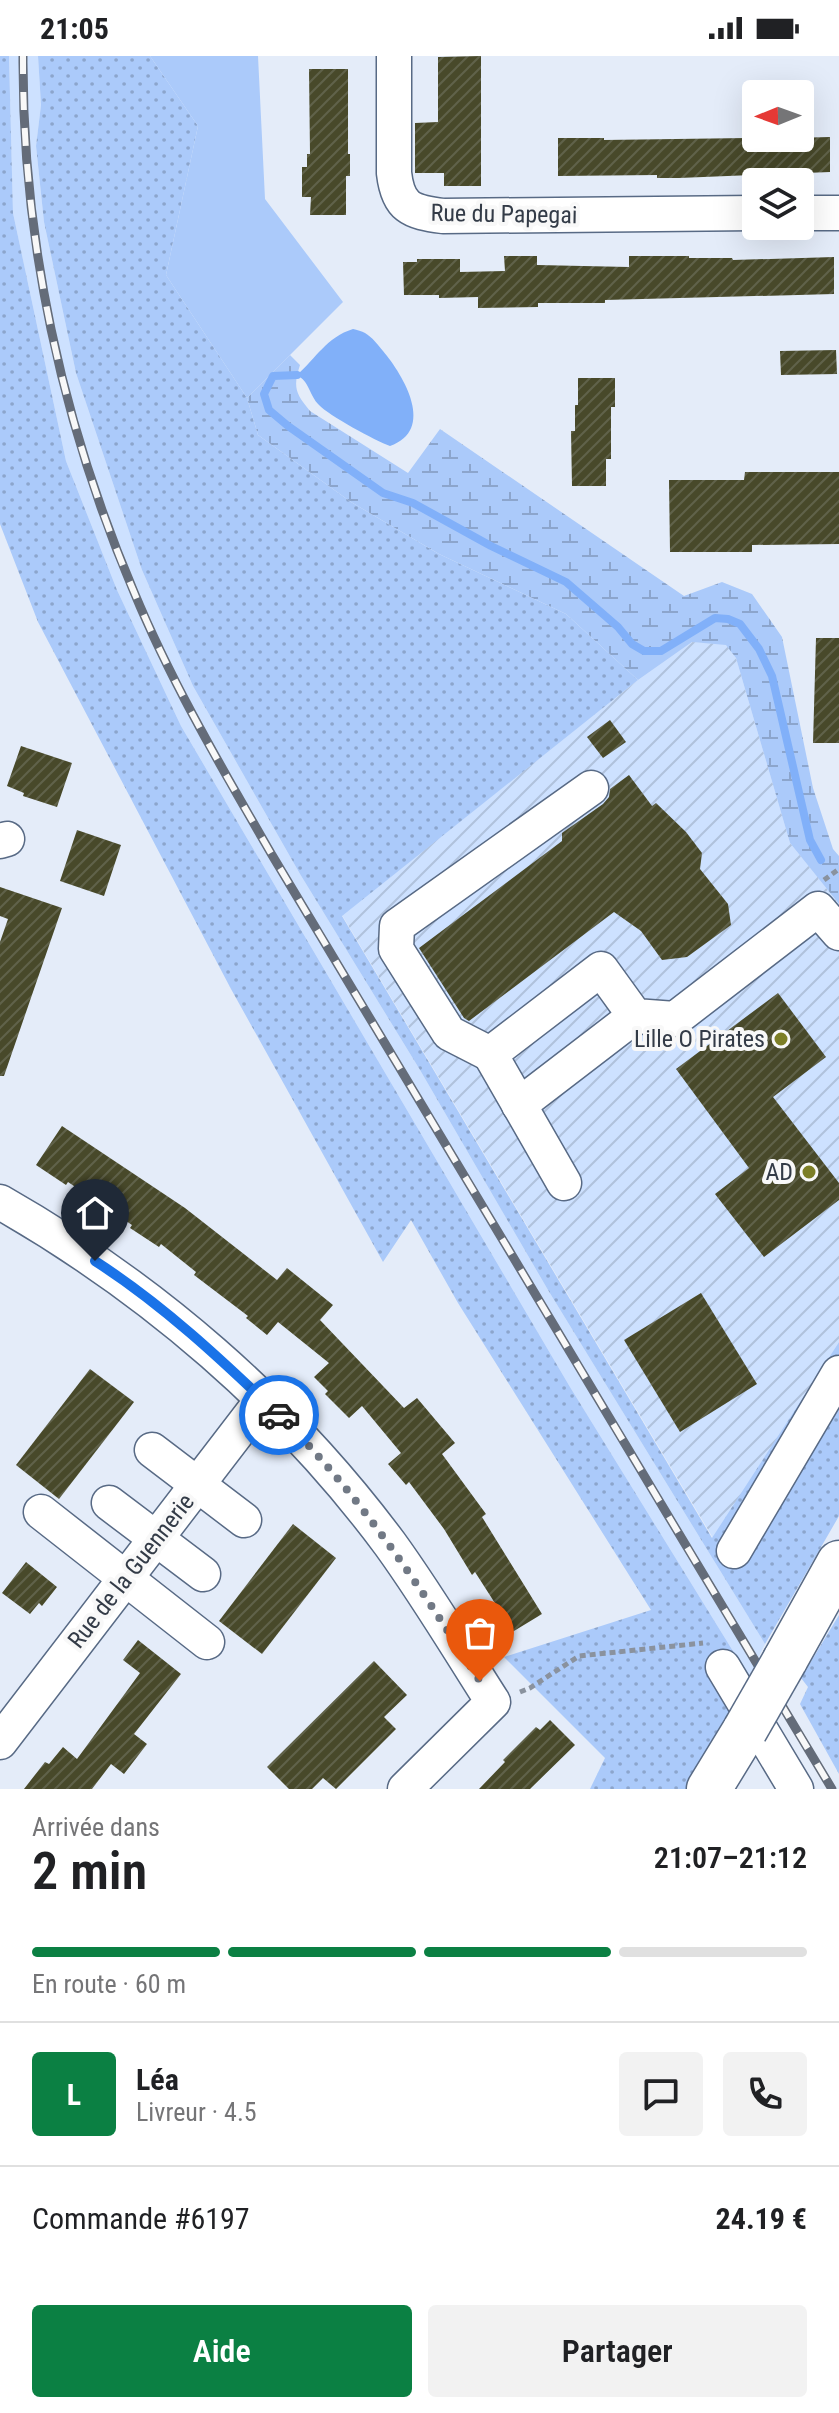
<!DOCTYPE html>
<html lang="fr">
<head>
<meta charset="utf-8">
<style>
  body { margin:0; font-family:"Roboto Condensed",sans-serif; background:#f2f2f2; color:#202124; height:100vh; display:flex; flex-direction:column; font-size:30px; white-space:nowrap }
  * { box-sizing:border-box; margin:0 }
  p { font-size:26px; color:#757577 }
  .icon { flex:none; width:44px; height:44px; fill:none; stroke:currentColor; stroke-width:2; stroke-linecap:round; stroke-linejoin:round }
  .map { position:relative; height:1733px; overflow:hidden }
  .sheet { display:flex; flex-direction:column; background:#fff; flex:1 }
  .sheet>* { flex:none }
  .needle { width:52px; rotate:269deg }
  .tools { position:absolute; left:742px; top:24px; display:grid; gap:16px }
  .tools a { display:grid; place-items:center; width:72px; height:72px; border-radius:8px; background:#fff; box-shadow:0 8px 32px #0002; font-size:40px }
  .pin { position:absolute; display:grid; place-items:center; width:68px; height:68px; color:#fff; margin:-82px -34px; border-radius:50% 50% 50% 0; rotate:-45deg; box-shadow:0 0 8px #0007 }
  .pin .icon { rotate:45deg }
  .courier { position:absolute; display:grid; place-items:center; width:80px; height:80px; margin:-40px; border:6px solid #1a73e8; border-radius:50%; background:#fff; color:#222; box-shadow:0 2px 10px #0007 }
  .overview em { font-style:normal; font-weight:600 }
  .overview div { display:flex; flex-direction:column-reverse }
  .overview { display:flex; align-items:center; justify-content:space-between; height:136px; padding:0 32px }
  h1 { font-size:52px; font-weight:600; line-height:60px }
  .bar { display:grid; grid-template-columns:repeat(4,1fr); gap:12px 8px; align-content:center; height:96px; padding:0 32px }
  .bar i { height:10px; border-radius:6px; background:#e0e0e0 }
  .bar .selected { background:#0b8043 }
  .bar p { grid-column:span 4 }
  .line { display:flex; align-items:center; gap:20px; padding:0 32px; border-top:2px solid #e0e0e0 }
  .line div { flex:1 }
  .round { display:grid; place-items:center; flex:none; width:84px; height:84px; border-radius:8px; background:#f2f2f2 }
  .action { display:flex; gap:16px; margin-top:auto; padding:16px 32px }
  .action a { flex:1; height:92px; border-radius:8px; background:#0b8043; color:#fff; font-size:32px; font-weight:600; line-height:92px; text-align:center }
  .action a+a { background:#f2f2f2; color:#202124 }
  .status { display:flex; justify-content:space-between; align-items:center; height:56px; padding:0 40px; background:#fff; direction:ltr }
  .status svg { height:22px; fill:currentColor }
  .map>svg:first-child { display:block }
  .built { fill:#cde1ff }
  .industrial { fill:url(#industrial-furrows) }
  .grass { fill:url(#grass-dots) }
  .wetland { fill:url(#wetland-marsh) }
  .garden { fill:#abcafa }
  .water { fill:#81b0f9 }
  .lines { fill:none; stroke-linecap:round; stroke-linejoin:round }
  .stream { stroke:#81b0f9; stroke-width:8 }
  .building { fill:url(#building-hatch) }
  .minor-casing { stroke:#586a85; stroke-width:37 }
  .major-casing { stroke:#586a85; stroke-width:47 }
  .path { stroke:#8a929e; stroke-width:5; stroke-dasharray:6 4; stroke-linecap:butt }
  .minor { stroke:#fff; stroke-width:34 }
  .major { stroke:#fff; stroke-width:44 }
  .rail-casing { stroke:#646c79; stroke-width:9 }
  .rail { stroke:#f8f8f8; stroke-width:6; stroke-dasharray:18; stroke-linecap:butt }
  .major-bridge-casing { stroke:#586a85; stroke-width:47; stroke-linecap:butt }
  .major-bridge { stroke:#fff; stroke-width:44 }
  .done { stroke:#717985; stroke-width:8; stroke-dasharray:0 14.4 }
  .route { stroke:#1a73e8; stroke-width:10 }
  .poi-dot { fill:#7c7e26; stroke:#f8f8f8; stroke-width:3 }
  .labels { text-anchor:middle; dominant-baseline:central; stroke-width:8; stroke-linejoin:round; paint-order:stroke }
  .street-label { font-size:24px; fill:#333b47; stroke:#f8f8f8 }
  .poi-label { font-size:24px; fill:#333b47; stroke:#f8f8f8; text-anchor:end }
</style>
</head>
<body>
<div class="status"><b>21:05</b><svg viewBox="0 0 49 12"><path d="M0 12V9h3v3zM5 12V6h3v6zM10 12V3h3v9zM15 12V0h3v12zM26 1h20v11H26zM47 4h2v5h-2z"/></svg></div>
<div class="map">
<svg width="839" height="1733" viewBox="0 0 839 1733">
  <defs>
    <pattern id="industrial-furrows" width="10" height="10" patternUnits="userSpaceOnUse" patternTransform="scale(2)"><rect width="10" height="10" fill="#cde1ff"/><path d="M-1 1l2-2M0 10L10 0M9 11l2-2" fill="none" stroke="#b0c2dc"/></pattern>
    <pattern id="grass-dots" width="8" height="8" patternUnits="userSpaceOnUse" patternTransform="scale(2)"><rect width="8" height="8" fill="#abcafa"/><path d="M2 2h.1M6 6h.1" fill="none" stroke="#8ca5cc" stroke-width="1.8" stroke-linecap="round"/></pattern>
    <pattern id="wetland-marsh" width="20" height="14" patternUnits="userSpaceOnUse" patternTransform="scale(2)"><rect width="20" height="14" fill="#abcafa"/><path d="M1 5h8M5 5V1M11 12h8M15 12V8" fill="none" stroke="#8ca5cc"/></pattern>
    <pattern id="building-hatch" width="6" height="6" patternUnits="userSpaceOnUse" patternTransform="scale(2)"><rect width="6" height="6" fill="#48492a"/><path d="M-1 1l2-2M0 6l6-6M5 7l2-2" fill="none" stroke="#60624a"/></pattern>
  </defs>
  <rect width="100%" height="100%" fill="#e4ecf9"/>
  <path class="built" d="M 9,0 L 38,0 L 41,49 L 36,90 L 44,166 L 76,317 L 142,514 L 193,630 L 300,818 L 420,1014 L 548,1234 L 765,1588 L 749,1621 L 570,1331 L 181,670 L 117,534 L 66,405 L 13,157 Z"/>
  <path class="industrial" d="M 692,586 L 726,588 L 736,602 L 790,787 L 839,848 L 839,1286 L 713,1482 L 342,859 L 638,624 Z"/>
  <g class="grass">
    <path d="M 0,0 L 9,0 L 13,157 L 66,405 L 117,534 L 181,670 L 570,1331 L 749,1621 L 687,1733 L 590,1733 L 605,1702 L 504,1601 L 651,1554 L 458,1247 L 411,1164 L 383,1206 L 231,933 L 38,566 L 0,468 Z"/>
    <path d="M 38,0 L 150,0 L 198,70 L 166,219 L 247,342 L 258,379 L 351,446 L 439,498 L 566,558 L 638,624 L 342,860 L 712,1482 L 839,1286 L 839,1460 L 765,1588 L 548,1234 L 420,1014 L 300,818 L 193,630 L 142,514 L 76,317 L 44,166 L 36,90 L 41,49 Z"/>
    <path d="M 839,1559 L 839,1718 L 800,1648 L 808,1631 L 801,1622 Z"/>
  </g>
  <path class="wetland" d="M 290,299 L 300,309 C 293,331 295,337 310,355 L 408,417 L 440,373 L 684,540 L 722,526 L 752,538 L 782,581 L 813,732 L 833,793 L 839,800 L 839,848 L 790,787 L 736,602 L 726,589 L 692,586 L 638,624 L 566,558 L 439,498 L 351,446 L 258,379 L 247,342 Z"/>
  <path class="garden" d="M 150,0 L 258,0 L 265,143 L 343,246 L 247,342 L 166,219 L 198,70 Z"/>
  <path class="water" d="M 353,273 C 357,274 362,275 365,277 C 372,281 378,289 383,295 C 404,320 436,374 390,390 C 376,385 328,359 319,349 C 309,339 310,326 297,319 C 316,302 327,281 353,273 Z"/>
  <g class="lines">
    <path class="stream" d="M 297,319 L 273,320 L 264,338 L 269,354 L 288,370 L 383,437 L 413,447 L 491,490 L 566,526 L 618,571 L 632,588 L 644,595 L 661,595 L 715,562 L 728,563 L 740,568 L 759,593 L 772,620 L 810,784 L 821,804"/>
  </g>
  <g class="building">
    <path d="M 481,0 L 481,130 L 444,130 L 444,117 L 415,117 L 415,67 L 438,66 L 438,1 Z"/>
    <path d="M 309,13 L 348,13 L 348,98 L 350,98 L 350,120 L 346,120 L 346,159 L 310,159 L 311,141 L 302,141 L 302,111 L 307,111 L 307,98 L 310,98 Z"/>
    <path d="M 830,81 L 830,116 L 679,122 L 657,122 L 657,119 L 558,120 L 558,82 L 604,82 L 604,84 L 747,82 L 747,96 L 793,95 L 792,82 Z"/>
    <path d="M 504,200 L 537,200 L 537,209 L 629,211 L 629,200 L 689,200 L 689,202 L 732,202 L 733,204 L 834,201 L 834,238 L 605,244 L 605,247 L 538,247 L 538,251 L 478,252 L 478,241 L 439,242 L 439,239 L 404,239 L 403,206 L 417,206 L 417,203 L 460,203 L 460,216 L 505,215 Z"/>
    <path d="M 836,294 L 837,318 L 781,319 L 780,295 Z"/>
    <path d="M 578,322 L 615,322 L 615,351 L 611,351 L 611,403 L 606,403 L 606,430 L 572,430 L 571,375 L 575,375 L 575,349 L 578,349 Z"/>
    <path d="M 745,416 L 839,416 L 839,488 L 752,489 L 752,496 L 670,496 L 669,424 L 744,424 Z"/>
    <path d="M 816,582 L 839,582 L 839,687 L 813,687 Z"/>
    <path d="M 610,664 L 626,686 L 603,702 L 587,681 Z"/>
    <path d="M 21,690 L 72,707 L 57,751 L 23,740 L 24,737 L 7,730 Z"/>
    <path d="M 629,719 L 652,750 L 656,747 L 686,776 L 702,797 L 700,813 L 728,848 L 731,869 L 687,901 L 662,904 L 641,875 L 614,856 L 469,965 L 464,962 L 419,892 L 562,785 L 562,777 L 603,748 L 609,741 L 610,733 Z"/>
    <path d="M 77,774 L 121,789 L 104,840 L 60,825 Z"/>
    <path d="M 0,831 L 62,852 L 4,1020 L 0,1020 L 0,886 L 8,863 L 0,860 Z"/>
    <path d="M 778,937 L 826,1001 L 773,1041 L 839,1127 L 839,1144 L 764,1201 L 715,1138 L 749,1112 L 676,1013 Z"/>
    <path d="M 62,1070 L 185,1152 L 277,1224 L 287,1212 L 333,1249 L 320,1264 L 404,1352 L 417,1342 L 455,1387 L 442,1398 L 486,1458 L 482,1461 L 542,1558 L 509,1578 L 496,1558 L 500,1555 L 475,1516 L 472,1519 L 444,1473 L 409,1426 L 406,1429 L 388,1408 L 401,1397 L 362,1350 L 349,1362 L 325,1338 L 328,1335 L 314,1321 L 329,1307 L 278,1266 L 267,1279 L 246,1262 L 248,1260 L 194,1219 L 196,1216 L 161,1188 L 159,1191 L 130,1172 L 132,1169 L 68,1126 L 66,1129 L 36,1109 Z"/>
    <path d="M 701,1237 L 757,1328 L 680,1376 L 624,1284 Z"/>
    <path d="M 90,1313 L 134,1346 L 59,1443 L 16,1409 Z"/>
    <path d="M 293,1468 L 336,1502 L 262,1598 L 219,1565 Z"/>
    <path d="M 26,1506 L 57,1531 L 42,1550 L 39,1547 L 30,1558 L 2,1537 Z"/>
    <path d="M 138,1584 L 181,1618 L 134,1678 L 147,1688 L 124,1718 L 111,1708 L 92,1733 L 24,1733 L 45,1706 L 49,1708 L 63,1691 L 77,1703 L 140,1617 L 123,1604 Z"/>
    <path d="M 374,1605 L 407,1639 L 384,1661 L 396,1673 L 336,1733 L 323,1722 L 312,1733 L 289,1733 L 267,1711 Z"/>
    <path d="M 550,1664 L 575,1689 L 530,1733 L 479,1733 L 505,1706 L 503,1704 L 536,1671 L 540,1674 Z"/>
  </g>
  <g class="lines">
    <defs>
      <g id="minor">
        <path d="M 394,0 L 394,117 C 398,151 410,156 443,160 L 756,157"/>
        <path d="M 800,157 L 839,157"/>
        <path d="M 591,732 L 397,870 L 396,893 L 449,977 L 490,998 L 601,913 L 635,960 L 675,963 L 818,853 L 839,877"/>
        <path d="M 0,785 L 7,783"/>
        <path d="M 490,998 L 564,1127"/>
        <path d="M 519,1049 L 635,960"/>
        <path d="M 0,1146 C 151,1232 286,1348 390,1488 C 427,1539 459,1593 493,1646 L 405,1733"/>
        <path d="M 152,1394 L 244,1464"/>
        <path d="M 109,1447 L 203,1518"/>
        <path d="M 41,1456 L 207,1586"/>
        <path d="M 734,1495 L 839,1317"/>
        <path d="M 723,1611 L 796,1733"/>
        <path d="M 0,1686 L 263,1343"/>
      </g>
      <g id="major">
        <path d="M 785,1604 L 839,1507"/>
        <path d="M 709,1733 L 745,1674"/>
      </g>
    </defs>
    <use href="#minor" class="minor-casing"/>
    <use href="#major" class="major-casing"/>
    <g class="path">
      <path d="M 824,824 L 839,813"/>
      <path d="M 520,1636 L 530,1632 L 579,1600 L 703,1587"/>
    </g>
    <use href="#minor" class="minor"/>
    <use href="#major" class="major"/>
    <defs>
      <path id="rail" d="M 23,0 C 22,184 62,367 134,536 C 172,628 223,714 272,799 L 832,1733"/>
    </defs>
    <use href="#rail" class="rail-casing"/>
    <use href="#rail" class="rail"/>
    <defs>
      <path id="major-bridge" d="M 745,1674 L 785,1604"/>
    </defs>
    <use href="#major-bridge" class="major-bridge-casing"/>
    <use href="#major-bridge" class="major-bridge"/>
  </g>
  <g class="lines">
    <path class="done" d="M 279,1359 C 359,1437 420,1531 480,1625"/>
    <path class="route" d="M 95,1205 C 162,1248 222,1304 279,1359"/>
  </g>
  <g class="poi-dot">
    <circle cx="781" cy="983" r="8"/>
    <circle cx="809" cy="1116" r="8"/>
  </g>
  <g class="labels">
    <g class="street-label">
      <text transform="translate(504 158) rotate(1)">Rue du Papegai</text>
      <text transform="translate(131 1515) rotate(-52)">Rue de la Guennerie</text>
    </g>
    <g class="poi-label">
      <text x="765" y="983">Lille O Pirates</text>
      <text x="793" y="1116">AD</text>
    </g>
  </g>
</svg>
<div class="tools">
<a><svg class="needle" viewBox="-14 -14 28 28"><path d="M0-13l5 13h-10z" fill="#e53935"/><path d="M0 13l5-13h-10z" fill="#757577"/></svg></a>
<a><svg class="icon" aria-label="layers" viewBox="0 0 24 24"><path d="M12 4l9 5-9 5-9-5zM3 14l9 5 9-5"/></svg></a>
</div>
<div class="pin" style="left:480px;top:1625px;background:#ea580c"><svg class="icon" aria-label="bag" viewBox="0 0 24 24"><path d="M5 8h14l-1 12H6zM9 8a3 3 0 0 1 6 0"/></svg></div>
<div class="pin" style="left:95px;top:1205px;background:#1f2937"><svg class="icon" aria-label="home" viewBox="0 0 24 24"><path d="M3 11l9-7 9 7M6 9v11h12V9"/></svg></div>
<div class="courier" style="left:279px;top:1359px"><svg class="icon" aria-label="car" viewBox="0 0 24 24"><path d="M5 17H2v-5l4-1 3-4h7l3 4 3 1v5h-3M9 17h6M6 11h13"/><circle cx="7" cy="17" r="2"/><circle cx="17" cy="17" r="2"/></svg></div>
</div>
<section class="sheet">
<div class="overview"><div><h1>2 min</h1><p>Arrivée dans</p></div><em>21:07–21:12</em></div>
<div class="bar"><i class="selected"></i><i class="selected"></i><i class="selected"></i><i></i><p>En route · 60 m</p></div>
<div class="line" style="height:144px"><b class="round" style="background:#0b8043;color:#fff">L</b><div><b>Léa</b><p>Livreur · 4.5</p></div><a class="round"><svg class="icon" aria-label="chat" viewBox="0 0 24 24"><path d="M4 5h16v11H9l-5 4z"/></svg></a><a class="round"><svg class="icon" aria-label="phone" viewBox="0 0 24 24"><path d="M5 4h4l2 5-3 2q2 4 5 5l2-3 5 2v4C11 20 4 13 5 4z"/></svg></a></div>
<div class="line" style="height:104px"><div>Commande #6197</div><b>24.19 €</b></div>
<div class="action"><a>Aide</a><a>Partager</a></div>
</section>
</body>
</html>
